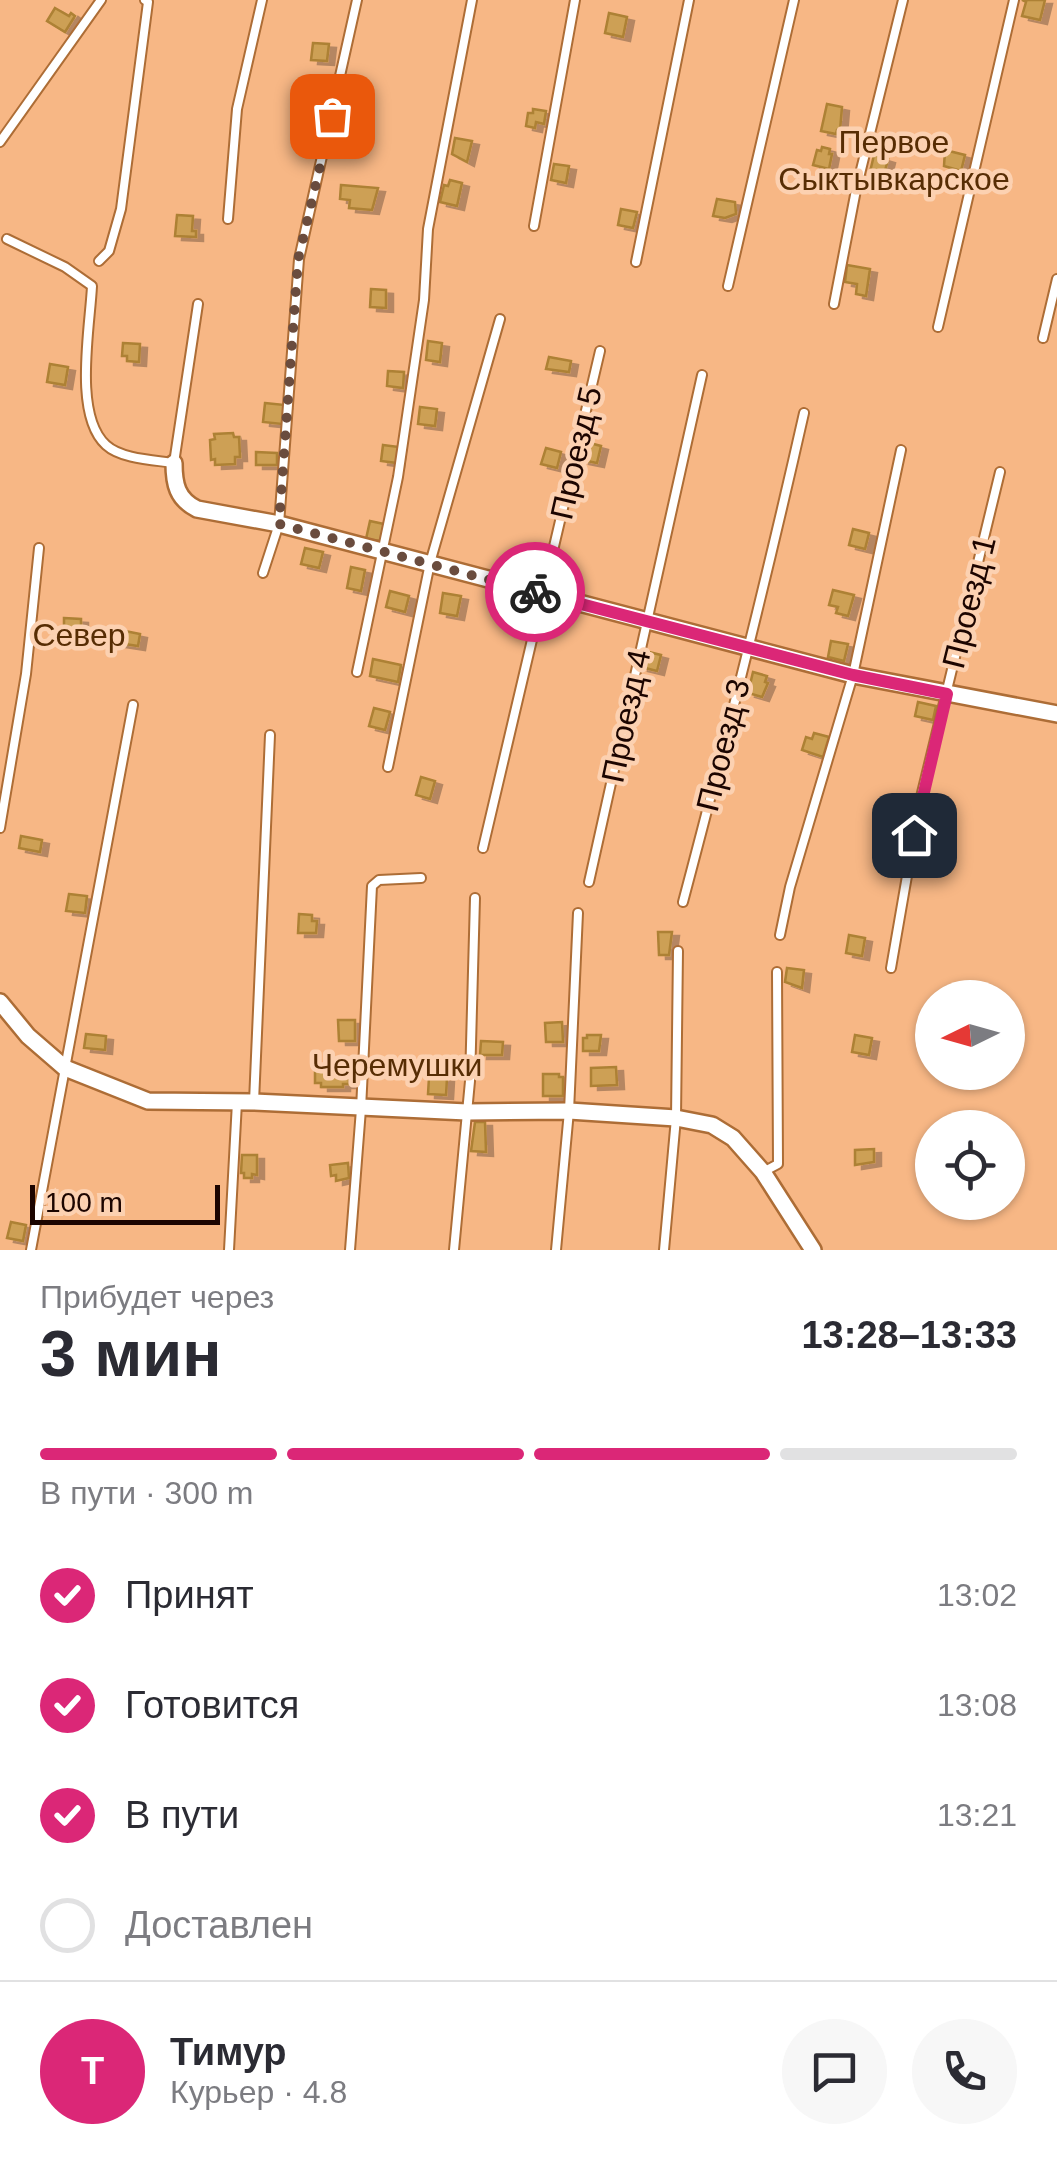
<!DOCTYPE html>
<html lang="ru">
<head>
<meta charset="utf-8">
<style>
  body { margin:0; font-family:Arial,sans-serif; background:#f7f7f7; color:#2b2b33; height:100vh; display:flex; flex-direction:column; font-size:38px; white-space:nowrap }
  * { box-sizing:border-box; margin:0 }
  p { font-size:32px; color:#7c7c81 }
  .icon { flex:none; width:55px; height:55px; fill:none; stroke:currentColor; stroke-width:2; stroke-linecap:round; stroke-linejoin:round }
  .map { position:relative; height:1250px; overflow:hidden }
  .sheet { display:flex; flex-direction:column; background:#fff; flex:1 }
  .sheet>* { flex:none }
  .needle { width:65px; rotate:265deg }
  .fabs { position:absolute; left:915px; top:980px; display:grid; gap:20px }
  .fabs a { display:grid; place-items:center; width:110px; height:110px; border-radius:50%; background:#fff; box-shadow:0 2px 8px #0004; font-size:50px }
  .scale { position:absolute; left:30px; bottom:25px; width:190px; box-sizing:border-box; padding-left:10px; border:5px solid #1c0500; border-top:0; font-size:28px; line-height:35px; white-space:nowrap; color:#1c0500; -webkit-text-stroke:8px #fcd1b1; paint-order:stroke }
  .pin { position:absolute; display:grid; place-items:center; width:85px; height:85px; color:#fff; margin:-42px; border-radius:20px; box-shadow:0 5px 15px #0006 }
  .courier { position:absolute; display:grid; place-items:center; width:100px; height:100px; margin:-50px; border:8px solid #db2777; border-radius:50%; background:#fff; color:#222; box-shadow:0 2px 12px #0007 }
  .head em { font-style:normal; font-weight:600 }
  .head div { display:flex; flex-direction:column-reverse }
  .head { display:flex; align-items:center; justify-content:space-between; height:170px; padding:0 40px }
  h1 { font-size:65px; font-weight:600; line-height:75px }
  .bar { display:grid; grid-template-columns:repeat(4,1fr); gap:15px 10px; align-content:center; height:120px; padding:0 40px }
  .bar i { height:12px; border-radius:8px; background:#e1e1e2 }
  .bar .on { background:#db2777 }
  .bar p { grid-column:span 4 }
  .line { display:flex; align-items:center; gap:25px; padding:0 40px; border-top:2px solid #e1e1e2 }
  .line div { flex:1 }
  .round { display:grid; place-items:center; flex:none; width:105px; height:105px; border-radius:52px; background:#f7f7f7 }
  ol { padding:0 40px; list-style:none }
  li { display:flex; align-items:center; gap:30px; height:110px }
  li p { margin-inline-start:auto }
  li .icon { padding:10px; border-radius:50%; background:#db2777; color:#fff; stroke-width:4 }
  li:last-child { color:#7c7c81 }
  li i { width:55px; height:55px; border:5px solid #e1e1e2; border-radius:50% }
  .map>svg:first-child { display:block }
  .green { fill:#f7b785; fill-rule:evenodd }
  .building { fill:#cda054; stroke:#ad8134; stroke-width:2.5; filter:url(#shadow) }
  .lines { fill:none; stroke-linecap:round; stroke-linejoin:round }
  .lane-casing { stroke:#ad6d36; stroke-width:12 }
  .street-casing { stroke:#ad6d36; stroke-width:20 }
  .lane { stroke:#fff; stroke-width:8 }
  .street { stroke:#fff; stroke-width:15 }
  .done { stroke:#6a4c3e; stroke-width:10; stroke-dasharray:0 18 }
  .route { stroke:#db2777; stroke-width:12 }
  .labels { text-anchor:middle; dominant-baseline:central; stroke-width:9; stroke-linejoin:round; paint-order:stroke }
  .park-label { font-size:32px; fill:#572d04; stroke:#fcd1b1 }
  .street-label { font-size:32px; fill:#1c0500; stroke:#fcd1b1 }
</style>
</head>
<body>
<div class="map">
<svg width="1057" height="1250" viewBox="0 0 1057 1250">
  <defs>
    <filter id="shadow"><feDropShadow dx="7" dy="4" stdDeviation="0" flood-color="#0004"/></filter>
  </defs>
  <rect width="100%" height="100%" fill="#fcd1b1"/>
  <path class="green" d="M 0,0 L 1057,0 L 1057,1250 L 0,1250 ZM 932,998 L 1008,998 L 1008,1072 L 932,1072 ZM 932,1128 L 1008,1128 L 1008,1202 L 932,1202 Z"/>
  <g class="building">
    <path d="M 1045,0 L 1040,20 L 1022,16 L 1026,2 L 1022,0 Z"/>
    <path d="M 55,8 L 69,16 L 71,13 L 75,16 L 65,32 L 47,21 Z"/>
    <path d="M 609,13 L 627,17 L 623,37 L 605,33 Z"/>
    <path d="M 313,43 L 329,44 L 327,61 L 311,60 Z"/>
    <path d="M 827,104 L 842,107 L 840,130 L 837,130 L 836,134 L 821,131 Z"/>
    <path d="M 533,109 L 546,111 L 544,124 L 536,122 L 535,128 L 526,126 L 528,113 L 533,113 Z"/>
    <path d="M 455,138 L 472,141 L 467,162 L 452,154 Z"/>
    <path d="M 822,147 L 830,149 L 829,154 L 832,154 L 829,169 L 813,165 L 817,150 L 821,151 Z"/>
    <path d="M 945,150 L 965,155 L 961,171 L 944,166 Z"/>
    <path d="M 874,155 L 888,159 L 883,179 L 869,176 Z"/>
    <path d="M 554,164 L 569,166 L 566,183 L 551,180 Z"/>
    <path d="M 450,180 L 462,183 L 457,206 L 440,202 L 444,185 L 448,186 Z"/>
    <path d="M 341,185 L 378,188 L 372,210 L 349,208 L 350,200 L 340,199 Z"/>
    <path d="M 717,199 L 735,202 L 736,214 L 725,218 L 713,216 Z"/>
    <path d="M 621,209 L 637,212 L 633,228 L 618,225 Z"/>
    <path d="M 177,215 L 193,216 L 192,231 L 196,231 L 196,237 L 175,236 Z"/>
    <path d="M 847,265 L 870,269 L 866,296 L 856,294 L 857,284 L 845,282 Z"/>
    <path d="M 371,289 L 386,290 L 386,308 L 370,307 Z"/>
    <path d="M 428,341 L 442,343 L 440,362 L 426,360 Z"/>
    <path d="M 123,343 L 140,344 L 139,362 L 127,361 L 127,356 L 122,356 Z"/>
    <path d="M 549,357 L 571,361 L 569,372 L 546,369 Z"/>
    <path d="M 50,364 L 68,367 L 65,385 L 47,382 Z"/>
    <path d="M 388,371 L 404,372 L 403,388 L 387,386 Z"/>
    <path d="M 265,403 L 285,405 L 282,424 L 263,422 Z"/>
    <path d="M 420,407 L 437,409 L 435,426 L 418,424 Z"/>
    <path d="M 233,433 L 234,437 L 239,437 L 240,457 L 235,457 L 235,464 L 215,465 L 215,459 L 211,460 L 210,440 L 215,439 L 214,434 Z"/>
    <path d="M 586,442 L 601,446 L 597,463 L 582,460 Z"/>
    <path d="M 383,445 L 399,447 L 397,463 L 381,461 Z"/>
    <path d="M 546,448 L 561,452 L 557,468 L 541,464 Z"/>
    <path d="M 256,452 L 277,453 L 277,465 L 256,465 Z"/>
    <path d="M 370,521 L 384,524 L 381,541 L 366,539 Z"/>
    <path d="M 853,529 L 869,533 L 865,549 L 849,545 Z"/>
    <path d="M 305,548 L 323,552 L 319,568 L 301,564 Z"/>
    <path d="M 351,567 L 365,570 L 361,591 L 347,588 Z"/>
    <path d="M 833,590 L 854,595 L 848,616 L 836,613 L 838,607 L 829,605 Z"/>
    <path d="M 390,591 L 409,596 L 405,612 L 386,607 Z"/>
    <path d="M 443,593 L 461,596 L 457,616 L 440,613 Z"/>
    <path d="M 509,604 L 530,608 L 526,627 L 506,624 Z"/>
    <path d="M 64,618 L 81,619 L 81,635 L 64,634 Z"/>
    <path d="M 120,630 L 140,634 L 138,646 L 118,643 Z"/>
    <path d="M 831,641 L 848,644 L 844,661 L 828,657 Z"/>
    <path d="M 645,651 L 661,655 L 657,671 L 641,667 Z"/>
    <path d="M 373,659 L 401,665 L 398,682 L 370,676 Z"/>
    <path d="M 753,672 L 767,676 L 765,682 L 768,683 L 762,697 L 748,693 Z"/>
    <path d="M 918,702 L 936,706 L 933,720 L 915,716 Z"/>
    <path d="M 374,708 L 390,712 L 385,730 L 369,726 Z"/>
    <path d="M 814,733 L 829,737 L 823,757 L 802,750 L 806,737 L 812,739 Z"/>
    <path d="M 421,777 L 435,781 L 430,799 L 416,795 Z"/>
    <path d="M 21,836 L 42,840 L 40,852 L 19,848 Z"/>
    <path d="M 69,894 L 87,896 L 85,913 L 66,911 Z"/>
    <path d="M 299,914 L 312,915 L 312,921 L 317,921 L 316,933 L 298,933 Z"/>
    <path d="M 658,932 L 672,932 L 669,955 L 659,955 Z"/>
    <path d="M 849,935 L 865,938 L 862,956 L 846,953 Z"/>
    <path d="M 787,968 L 804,970 L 802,988 L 785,982 Z"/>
    <path d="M 338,1020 L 355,1020 L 355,1041 L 339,1041 Z"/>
    <path d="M 562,1022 L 563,1042 L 546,1042 L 545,1023 Z"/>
    <path d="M 86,1034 L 106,1036 L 105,1050 L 84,1048 Z"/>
    <path d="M 587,1035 L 601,1035 L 599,1051 L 583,1051 L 583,1038 L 587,1038 Z"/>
    <path d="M 855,1035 L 872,1038 L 869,1055 L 852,1052 Z"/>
    <path d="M 481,1041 L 503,1042 L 502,1055 L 480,1055 Z"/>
    <path d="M 322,1066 L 344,1066 L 344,1070 L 349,1070 L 349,1084 L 343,1084 L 343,1087 L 321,1087 L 321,1083 L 315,1083 L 315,1069 Z"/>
    <path d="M 616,1067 L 617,1085 L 591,1086 L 591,1068 Z"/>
    <path d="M 543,1074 L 559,1074 L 559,1077 L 563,1077 L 563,1096 L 543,1096 Z"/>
    <path d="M 429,1077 L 447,1078 L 446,1095 L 428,1094 Z"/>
    <path d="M 475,1122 L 485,1122 L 486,1152 L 471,1151 Z"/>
    <path d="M 874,1149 L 874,1162 L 855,1165 L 855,1150 Z"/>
    <path d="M 242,1155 L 257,1155 L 257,1175 L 252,1174 L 252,1178 L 244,1178 L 244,1173 L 241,1173 Z"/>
    <path d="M 348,1163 L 349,1178 L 336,1181 L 336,1175 L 331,1176 L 330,1165 Z"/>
    <path d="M 11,1222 L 26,1225 L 23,1241 L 7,1238 Z"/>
  </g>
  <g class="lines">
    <defs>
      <g id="lane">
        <path d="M 0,142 L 101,0"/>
        <path d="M 228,219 L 237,109 L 262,0"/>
        <path d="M 534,226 L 575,0"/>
        <path d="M 7,239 L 65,267 L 92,286 C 90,328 73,415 106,445 C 121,459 154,460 174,463 L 198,304"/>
        <path d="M 99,261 L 109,251 L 121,209 L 148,2 L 145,0"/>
        <path d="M 636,262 L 689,0"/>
        <path d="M 728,286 L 794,0"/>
        <path d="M 834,304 L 856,190 L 903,0"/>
        <path d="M 938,327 L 1014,0"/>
        <path d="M 1043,338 L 1057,279"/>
        <path d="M 263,573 L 279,524 L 299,259 L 357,0"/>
        <path d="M 357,672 L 398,477 L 424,300 L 428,229 L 472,0"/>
        <path d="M 388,767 L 430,563 L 500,319"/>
        <path d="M 0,828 L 26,674 L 39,548"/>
        <path d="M 483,848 L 600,351"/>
        <path d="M 589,882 L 702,375"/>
        <path d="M 683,902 C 726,740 767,577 804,413"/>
        <path d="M 780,935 L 790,887 L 853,675 L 901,450"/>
        <path d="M 891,968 L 920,801 L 1000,472"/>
        <path d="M 254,1102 L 270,735"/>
        <path d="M 763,1172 L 778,1164 L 777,972"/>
        <path d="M 31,1250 L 133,705"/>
        <path d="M 229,1250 L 237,1102"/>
        <path d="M 350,1250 L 361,1109 L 372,886 L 379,880 L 421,878"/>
        <path d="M 454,1250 L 470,1081 L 475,898"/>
        <path d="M 556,1250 L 569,1111 L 578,913"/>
        <path d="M 664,1250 L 676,1118 L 678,951"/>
      </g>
      <g id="street">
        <path d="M 174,463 C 174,484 177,499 197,509 L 279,524 L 853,675 L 1057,714"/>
        <path d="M 0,1002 L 28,1036 L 65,1068 L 148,1101 L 254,1102 L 467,1112 L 569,1111 L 676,1118 L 712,1125 L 733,1138 L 763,1172 L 813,1250"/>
      </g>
    </defs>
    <use href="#lane" class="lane-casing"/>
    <use href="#street" class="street-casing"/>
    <use href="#lane" class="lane"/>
    <use href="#street" class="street"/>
  </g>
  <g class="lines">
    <path class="done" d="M 332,116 L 298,260 L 279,524 L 535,592"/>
    <path class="route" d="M 535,592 L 853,675 L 947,694 L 914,835"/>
  </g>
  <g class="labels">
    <g class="park-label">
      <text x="894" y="142">Первое<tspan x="894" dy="37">Сыктывкарское</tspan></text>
      <text x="79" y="635">Север</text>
      <text x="397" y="1065">Черемушки</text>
    </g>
    <g class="street-label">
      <text transform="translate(576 453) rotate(-77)">Проезд 5</text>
      <text transform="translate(969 602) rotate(-76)">Проезд 1</text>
      <text transform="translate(626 716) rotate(-78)">Проезд 4</text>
      <text transform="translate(723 745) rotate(-76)">Проезд 3</text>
    </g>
  </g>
</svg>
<div class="fabs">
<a><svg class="needle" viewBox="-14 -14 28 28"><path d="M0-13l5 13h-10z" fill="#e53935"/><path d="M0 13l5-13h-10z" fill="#7c7c81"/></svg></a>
<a><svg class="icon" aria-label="locate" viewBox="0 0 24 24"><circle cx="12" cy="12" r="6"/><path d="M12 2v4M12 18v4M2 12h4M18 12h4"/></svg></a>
</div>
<div class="scale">100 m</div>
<div class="pin" style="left:332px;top:116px;background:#ea580c"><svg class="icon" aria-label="bag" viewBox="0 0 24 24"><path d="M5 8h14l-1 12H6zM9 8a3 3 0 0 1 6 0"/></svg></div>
<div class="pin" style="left:914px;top:835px;background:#1f2937"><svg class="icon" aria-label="home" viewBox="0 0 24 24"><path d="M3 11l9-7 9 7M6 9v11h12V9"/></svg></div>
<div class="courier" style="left:535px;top:592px"><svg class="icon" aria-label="bike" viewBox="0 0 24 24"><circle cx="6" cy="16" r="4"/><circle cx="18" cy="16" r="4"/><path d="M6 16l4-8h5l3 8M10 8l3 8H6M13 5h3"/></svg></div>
</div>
<section class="sheet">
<div class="head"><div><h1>3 мин</h1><p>Прибудет через</p></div><em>13:28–13:33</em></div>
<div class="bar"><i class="on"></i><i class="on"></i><i class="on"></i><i></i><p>В пути · 300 m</p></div>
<ol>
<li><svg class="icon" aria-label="check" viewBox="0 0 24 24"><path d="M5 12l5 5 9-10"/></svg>Принят<p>13:02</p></li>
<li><svg class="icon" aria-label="check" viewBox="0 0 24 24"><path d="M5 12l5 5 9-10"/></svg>Готовится<p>13:08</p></li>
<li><svg class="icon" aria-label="check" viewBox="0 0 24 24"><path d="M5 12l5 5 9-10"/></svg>В пути<p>13:21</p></li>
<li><i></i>Доставлен</li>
</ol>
<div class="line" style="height:180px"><b class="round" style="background:#db2777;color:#fff">Т</b><div><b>Тимур</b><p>Курьер · 4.8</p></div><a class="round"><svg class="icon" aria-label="chat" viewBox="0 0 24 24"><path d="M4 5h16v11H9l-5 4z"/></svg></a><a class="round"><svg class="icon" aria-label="phone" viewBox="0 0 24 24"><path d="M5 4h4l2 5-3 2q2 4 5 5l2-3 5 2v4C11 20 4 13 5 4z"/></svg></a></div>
</section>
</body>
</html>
